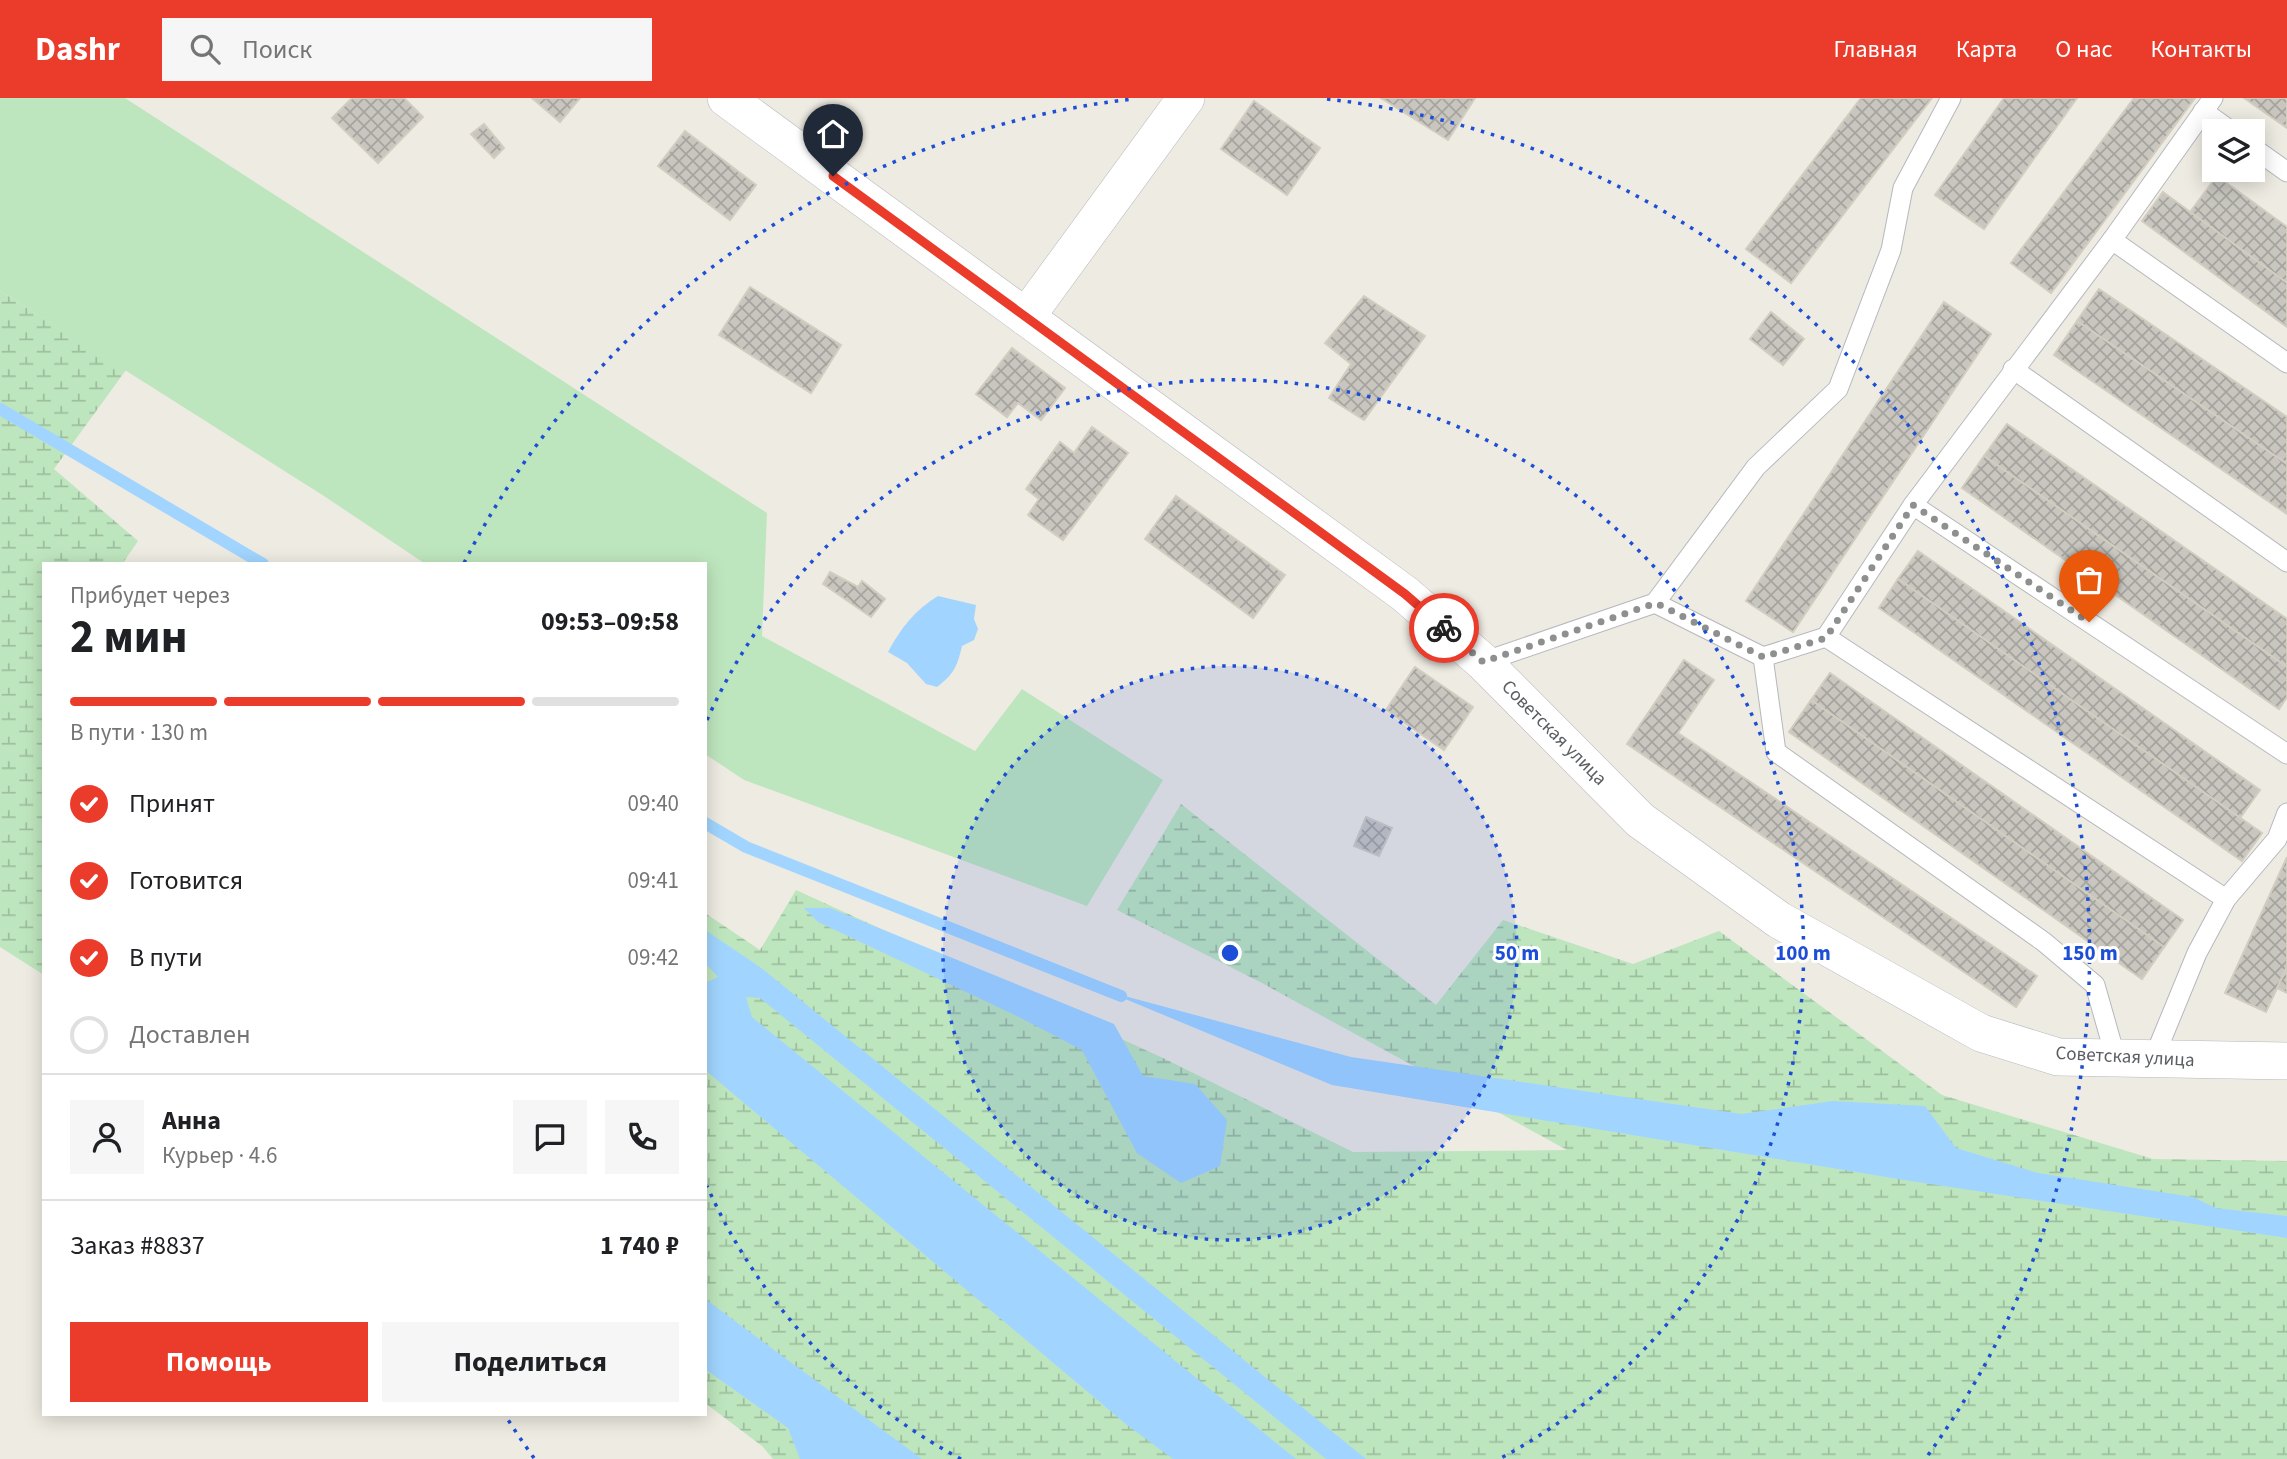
<!DOCTYPE html>
<html lang="ru">
<head>
<meta charset="utf-8">
<style>
  body { margin:0; font-family:"Source Sans 3",sans-serif; background:#f6f6f6; color:#202124; height:100vh; display:flex; flex-direction:column; font-size:26px; white-space:nowrap }
  * { box-sizing:border-box; margin:0 }
  p { font-size:23px; color:#757577 }
  .icon { flex:none; width:38px; height:38px; fill:none; stroke:currentColor; stroke-width:2; stroke-linecap:round; stroke-linejoin:round }
  .map { position:relative; flex:1; overflow:hidden }
  .panel { position:absolute; left:42px; top:464px; width:665px; height:854px; display:flex; flex-direction:column; background:#fff; border-radius:0px; box-shadow:0 4px 18px #0003 }
  .panel>* { flex:none }
  .fabs { position:absolute; left:2202px; top:21px; display:grid; gap:14px }
  .fabs a { display:grid; place-items:center; width:63px; height:63px; border-radius:0px; background:#fff; box-shadow:0 4px 18px #0003; font-size:35px }
  .pin { position:absolute; display:grid; place-items:center; width:60px; height:60px; color:#fff; margin:-72px -30px; border-radius:50% 50% 50% 0; rotate:-45deg; box-shadow:0 0 7px #0007 }
  .pin .icon { rotate:45deg }
  .courier { position:absolute; display:grid; place-items:center; width:70px; height:70px; margin:-35px; border:5px solid #eb3b2b; border-radius:50%; background:#fff; color:#222; box-shadow:0 2px 9px #0007 }
  .overview em { font-style:normal; font-weight:700 }
  .overview div { display:flex; flex-direction:column-reverse }
  .overview { display:flex; align-items:center; justify-content:space-between; height:119px; padding:0 28px }
  h1 { font-size:46px; font-weight:700; line-height:52px }
  .bar { display:grid; grid-template-columns:repeat(4,1fr); gap:10px 7px; align-content:center; height:84px; padding:0 28px }
  .bar i { height:9px; border-radius:5px; background:#e0e0e0 }
  .bar .selected { background:#eb3b2b }
  .bar p { grid-column:span 4 }
  .line { display:flex; align-items:center; gap:18px; padding:0 28px; border-top:2px solid #e0e0e0 }
  .line div { flex:1 }
  .round { display:grid; place-items:center; flex:none; width:74px; height:74px; border-radius:0px; background:#f6f6f6 }
  ol { padding:0 28px; list-style:none }
  li { display:flex; align-items:center; gap:21px; height:77px }
  li p { margin-inline-start:auto }
  li .icon { padding:7px; border-radius:50%; background:#eb3b2b; color:#fff; stroke-width:4 }
  li:last-child { color:#757577 }
  li i { width:38px; height:38px; border:4px solid #e0e0e0; border-radius:50% }
  .primary-button { display:flex; gap:14px; margin-top:auto; padding:14px 28px }
  .primary-button a { flex:1; height:80px; border-radius:0px; background:#eb3b2b; color:#fff; font-size:28px; font-weight:700; line-height:80px; text-align:center }
  .primary-button a+a { background:#f6f6f6; color:#202124 }
  header { display:flex; align-items:center; gap:42px; box-sizing:border-box; height:98px; padding:0 35px; background:#eb3b2b; color:#fff }
  header strong { font-size:33px }
  nav { display:flex; gap:38px; margin-inline-start:auto; font-size:24px }
  .search { width:490px; height:63px; background:#f6f6f6; display:flex; align-items:center; gap:18px; box-sizing:border-box; padding:0 24px; border-radius:0px; color:#757577; font-size:26px }
  .map>svg:first-child { display:block }
  .green { fill:#bee6be }
  .wetland { fill:url(#wetland-marsh) }
  .water { fill:#a1d5ff }
  .lines { fill:none; stroke-linecap:round; stroke-linejoin:round }
  .stream { stroke:#a1d5ff; stroke-width:12 }
  .building { fill:url(#building-cross-hatch); stroke:#d2cdc0; stroke-width:2 }
  .lane-casing { stroke:#b5b8bd; stroke-width:21 }
  .street-casing { stroke:#b5b8bd; stroke-width:38 }
  .lane { stroke:#fff; stroke-width:19 }
  .street { stroke:#fff; stroke-width:37 }
  .done { stroke:#8e8f8f; stroke-width:7; stroke-dasharray:0 12.6 }
  .route { stroke:#eb3b2b; stroke-width:9 }
  .ring { fill:none; stroke:#1d4ed8; stroke-width:3.5; stroke-dasharray:3.5 7 }
  .labels { text-anchor:middle; dominant-baseline:central; stroke-width:6; stroke-linejoin:round; paint-order:stroke }
  .street-label { font-size:19px; fill:#5a5e63; stroke:#fff }
  .centre { fill:#1d4ed8; stroke:#fff; stroke-width:3.5 }
  .ring-label { font-size:21px; text-anchor:middle; font-weight:bold; fill:#1d4ed8; stroke:#fff; stroke-width:6; stroke-linejoin:round; paint-order:stroke }
</style>
</head>
<body>
<header>
<strong>Dashr</strong>
<div class="search"><svg class="icon" aria-label="search" viewBox="0 0 24 24"><circle cx="10" cy="10" r="6"/><path d="M15 15l6 6"/></svg>Поиск</div>
<nav><a>Главная</a><a>Карта</a><a>О нас</a><a>Контакты</a></nav>
</header>
<div class="map">
<svg width="2287" height="1361" viewBox="0 0 2287 1361">
  <defs>
    <pattern id="wetland-marsh" width="20" height="14" patternUnits="userSpaceOnUse" patternTransform="scale(1.75)"><rect width="20" height="14" fill="#bee6be"/><path d="M1 5h8M5 5V1M11 12h8M15 12V8" fill="none" stroke="#9dbe9e"/></pattern>
    <pattern id="building-cross-hatch" width="8" height="8" patternUnits="userSpaceOnUse" patternTransform="scale(1.75)"><rect width="8" height="8" fill="#c8c6bf"/><path d="M0 0l8 8M0 8l8-8" fill="none" stroke="#a5a49f"/></pattern>
  </defs>
  <rect width="100%" height="100%" fill="#eeebe2"/>
  <path class="green" d="M 0,0 L 125,0 L 767,415 L 762,538 L 975,653 L 1022,591 L 1163,682 L 1087,808 L 744,682 L 705,656 L 705,466 L 424,465 L 324,398 L 0,193 Z"/>
  <g class="wetland">
    <path d="M 0,193 L 126,272 L 54,371 L 138,443 L 123,465 L 44,466 L 44,877 L 0,849 Z"/>
    <path d="M 1181,706 L 1436,907 L 1503,822 L 1633,866 L 1719,833 L 1942,997 L 2153,1061 L 2287,1063 L 2287,1361 L 773,1361 L 762,1348 L 705,1305 L 705,815 L 760,852 L 796,792 L 1163,960 L 1353,1054 L 1567,1052 L 1262,885 L 1117,812 Z"/>
  </g>
  <g class="water">
    <path d="M 938,498 L 976,507 L 974,521 L 978,531 L 974,542 L 962,548 C 957,569 954,576 937,589 L 926,586 L 907,565 L 888,554 C 900,531 916,511 938,498 Z"/>
    <path d="M 804,810 L 830,810 L 1114,926 L 1143,978 L 1195,986 L 1227,1022 L 1220,1068 L 1181,1085 L 1137,1055 L 1082,952 L 1019,919 L 818,824 Z"/>
    <path d="M 705,832 L 760,869 L 1366,1361 L 1326,1361 L 760,900 L 746,899 L 752,919 L 1296,1361 L 1173,1361 L 1127,1327 L 705,972 L 705,885 L 718,879 L 705,865 Z"/>
    <path d="M 1106,893 L 1351,959 L 1742,1016 L 1833,1003 L 1925,1008 L 1956,1050 L 2038,1075 L 2193,1099 L 2216,1110 L 2287,1118 L 2287,1140 L 1904,1082 L 1332,987 Z"/>
    <path d="M 705,1201 L 922,1361 L 800,1361 L 788,1330 L 705,1271 Z"/>
  </g>
  <g class="lines">
    <g class="stream">
      <path d="M 0,311 L 263,466"/>
      <path d="M 705,725 L 746,749 L 1121,898"/>
    </g>
  </g>
  <g class="building">
    <path d="M 352,0 L 404,0 L 423,19 L 378,65 L 332,20 Z"/>
    <path d="M 532,0 L 580,0 L 560,24 Z"/>
    <path d="M 1381,0 L 1475,0 L 1448,42 Z"/>
    <path d="M 1861,0 L 1932,0 L 1791,185 L 1746,151 Z"/>
    <path d="M 2004,0 L 2077,0 L 1984,131 L 1935,97 Z"/>
    <path d="M 2134,0 L 2195,0 L 2051,195 L 2011,165 Z"/>
    <path d="M 2244,0 L 2287,0 L 2287,30 Z"/>
    <path d="M 1254,3 L 1320,50 L 1287,97 L 1221,51 Z"/>
    <path d="M 484,26 L 504,50 L 494,60 L 471,36 Z"/>
    <path d="M 685,33 L 756,87 L 730,122 L 658,68 Z"/>
    <path d="M 2217,78 L 2287,129 L 2287,185 L 2190,114 Z"/>
    <path d="M 2163,94 L 2287,185 L 2287,229 L 2142,123 Z"/>
    <path d="M 750,189 L 841,247 L 811,295 L 719,237 Z"/>
    <path d="M 2099,191 L 2287,319 L 2287,366 L 2077,223 Z"/>
    <path d="M 1364,198 L 1425,238 L 1364,322 L 1329,300 L 1351,266 L 1325,245 Z"/>
    <path d="M 1944,204 L 1991,236 L 1793,534 L 1746,503 Z"/>
    <path d="M 1771,214 L 1804,241 L 1783,267 L 1750,241 Z"/>
    <path d="M 2077,223 L 2287,366 L 2287,416 L 2054,257 Z"/>
    <path d="M 1012,250 L 1065,290 L 1041,322 L 1018,305 L 1007,319 L 976,296 Z"/>
    <path d="M 2007,326 L 2287,521 L 2287,569 L 1984,358 Z"/>
    <path d="M 1092,329 L 1128,355 L 1063,442 L 1028,417 L 1039,401 L 1026,391 L 1060,344 L 1074,355 Z"/>
    <path d="M 1984,358 L 2287,569 L 2287,599 L 2279,611 L 1962,390 Z"/>
    <path d="M 1176,398 L 1285,477 L 1253,520 L 1145,441 Z"/>
    <path d="M 1918,453 L 2260,692 L 2240,720 L 1898,481 Z"/>
    <path d="M 830,474 L 858,489 L 862,483 L 885,501 L 871,519 L 823,486 Z"/>
    <path d="M 1898,481 L 2262,735 L 2242,763 L 1879,510 Z"/>
    <path d="M 1684,562 L 1714,582 L 1678,635 L 2037,878 L 2016,909 L 1627,646 Z"/>
    <path d="M 1415,569 L 1473,609 L 1444,652 L 1386,612 Z"/>
    <path d="M 1830,575 L 2183,822 L 2164,849 L 1811,602 Z"/>
    <path d="M 1811,602 L 2164,849 L 2142,881 L 1789,634 Z"/>
    <path d="M 1366,719 L 1392,730 L 1379,758 L 1354,748 Z"/>
    <path d="M 2287,759 L 2287,869 L 2266,914 L 2225,895 Z"/>
    <path d="M 2287,869 L 2287,895 L 2277,890 Z"/>
  </g>
  <g class="lines">
    <defs>
      <g id="lane">
        <path d="M 2203,13 L 2231,33"/>
        <path d="M 2252,49 L 2287,74"/>
        <path d="M 2112,142 L 2287,265"/>
        <path d="M 2013,271 L 2287,464"/>
        <path d="M 1913,407 L 2287,656"/>
        <path d="M 1655,505 L 1763,559 L 1826,539 L 1913,407 L 2112,142 L 2213,0"/>
        <path d="M 1826,539 L 2226,801"/>
        <path d="M 1763,559 L 1776,654 L 2044,844 L 2095,887 L 2116,961"/>
        <path d="M 1483,564 L 1655,505 L 1756,369 L 1838,291 L 1891,152 L 1903,90 L 1951,0"/>
        <path d="M 2153,962 L 2197,855 L 2226,801 L 2277,741 L 2287,715"/>
      </g>
      <g id="street">
        <path d="M 726,0 L 1405,496 L 1483,564 L 1640,722 L 1779,822 L 1981,935 L 2058,959 L 2287,963"/>
        <path d="M 1026,219 L 1186,0"/>
      </g>
    </defs>
    <use href="#lane" class="lane-casing"/>
    <use href="#street" class="street-casing"/>
    <use href="#lane" class="lane"/>
    <use href="#street" class="street"/>
  </g>
  <g class="lines">
    <path class="done" d="M 1444,530 L 1483,564 L 1656,505 L 1763,559 L 1826,540 L 1913,407 L 2089,524"/>
    <path class="route" d="M 833,78 L 1405,496 L 1444,530"/>
  </g>
  <circle cx="1230" cy="855" r="287" fill="#1d4ed8" fill-opacity=".12"/>
  <g class="ring">
    <circle cx="1230" cy="855" r="287"/>
    <path d="M961 1361A573 573 0 0 1 707 1088M707 622A573 573 0 1 1 1499 1361"/>
    <path d="M534 1360A860 860 0 0 1 505 1317M464 465A860 860 0 0 1 1133 1M1327 1A860 860 0 0 1 1926 1360"/>
  </g>
  <g class="labels">
    <g class="street-label">
      <text transform="translate(1554 635) rotate(45)">Советская улица</text>
      <text transform="translate(2125 959) rotate(3)">Советская улица</text>
    </g>
  </g>
  <circle cx="1230" cy="855" r="10" class="centre"/>
  <g class="ring-label">
    <text x="1517" y="862">50 m</text>
    <text x="1803" y="862">100 m</text>
    <text x="2090" y="862">150 m</text>
  </g>
</svg>
<div class="fabs">
<a><svg class="icon" aria-label="layers" viewBox="0 0 24 24"><path d="M12 4l9 5-9 5-9-5zM3 14l9 5 9-5"/></svg></a>
</div>
<div class="pin" style="left:2089px;top:524px;background:#ea580c"><svg class="icon" aria-label="bag" viewBox="0 0 24 24"><path d="M5 8h14l-1 12H6zM9 8a3 3 0 0 1 6 0"/></svg></div>
<div class="pin" style="left:833px;top:78px;background:#1f2937"><svg class="icon" aria-label="home" viewBox="0 0 24 24"><path d="M3 11l9-7 9 7M6 9v11h12V9"/></svg></div>
<div class="courier" style="left:1444px;top:530px"><svg class="icon" aria-label="bike" viewBox="0 0 24 24"><circle cx="6" cy="16" r="4"/><circle cx="18" cy="16" r="4"/><path d="M6 16l4-8h5l3 8M10 8l3 8H6M13 5h3"/></svg></div>
<section class="panel">
<div class="overview"><div><h1>2 мин</h1><p>Прибудет через</p></div><em>09:53–09:58</em></div>
<div class="bar"><i class="selected"></i><i class="selected"></i><i class="selected"></i><i></i><p>В пути · 130 m</p></div>
<ol>
<li><svg class="icon" aria-label="check" viewBox="0 0 24 24"><path d="M5 12l5 5 9-10"/></svg>Принят<p>09:40</p></li>
<li><svg class="icon" aria-label="check" viewBox="0 0 24 24"><path d="M5 12l5 5 9-10"/></svg>Готовится<p>09:41</p></li>
<li><svg class="icon" aria-label="check" viewBox="0 0 24 24"><path d="M5 12l5 5 9-10"/></svg>В пути<p>09:42</p></li>
<li><i></i>Доставлен</li>
</ol>
<div class="line" style="height:126px"><a class="round"><svg class="icon" aria-label="person" viewBox="0 0 24 24"><circle cx="12" cy="8" r="4"/><path d="M4 21q1-7 8-7t8 7"/></svg></a><div><b>Анна</b><p>Курьер · 4.6</p></div><a class="round"><svg class="icon" aria-label="chat" viewBox="0 0 24 24"><path d="M4 5h16v11H9l-5 4z"/></svg></a><a class="round"><svg class="icon" aria-label="phone" viewBox="0 0 24 24"><path d="M5 4h4l2 5-3 2q2 4 5 5l2-3 5 2v4C11 20 4 13 5 4z"/></svg></a></div>
<div class="line" style="height:91px"><div>Заказ #8837</div><b>1 740 ₽</b></div>
<div class="primary-button"><a>Помощь</a><a>Поделиться</a></div>
</section>
</div>
</body>
</html>
